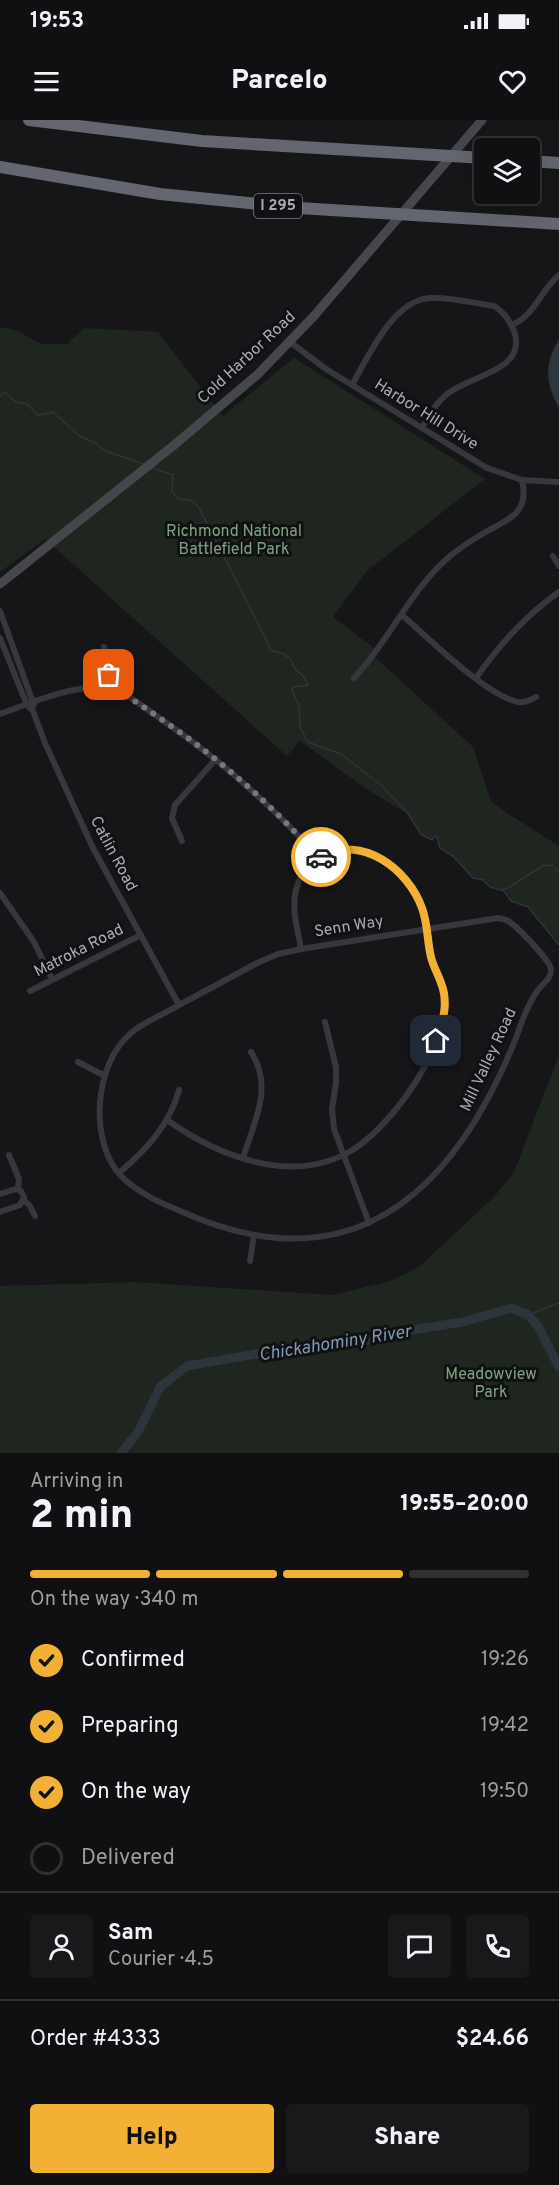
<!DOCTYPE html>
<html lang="en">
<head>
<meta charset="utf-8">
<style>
  body { margin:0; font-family:Overpass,sans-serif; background:#19191b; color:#f1f3f6; height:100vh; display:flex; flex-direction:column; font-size:22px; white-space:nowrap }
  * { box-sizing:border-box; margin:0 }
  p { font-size:20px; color:#9c9d9f }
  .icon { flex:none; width:33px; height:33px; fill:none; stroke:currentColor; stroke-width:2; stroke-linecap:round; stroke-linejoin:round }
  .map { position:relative; height:1333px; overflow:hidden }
  .sheet { display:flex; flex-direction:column; background:#101012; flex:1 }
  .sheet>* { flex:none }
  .fabs { position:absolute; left:474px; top:18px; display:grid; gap:12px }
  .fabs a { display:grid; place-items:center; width:66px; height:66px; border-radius:6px; background:#101012; box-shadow:0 6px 24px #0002,0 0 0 2px #303032; font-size:30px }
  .pin { position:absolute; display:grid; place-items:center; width:51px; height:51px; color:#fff; margin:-26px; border-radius:12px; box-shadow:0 3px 9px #0006 }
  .courier { position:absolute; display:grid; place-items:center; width:60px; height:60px; margin:-30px; border:4px solid #f2b134; border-radius:50%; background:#fff; color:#222; box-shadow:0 2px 8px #0007 }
  .head em { font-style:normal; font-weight:800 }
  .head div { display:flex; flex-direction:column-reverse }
  .head { display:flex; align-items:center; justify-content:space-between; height:102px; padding:0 30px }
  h1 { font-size:39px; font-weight:800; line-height:45px }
  .bar { display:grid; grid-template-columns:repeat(4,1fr); gap:9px 6px; align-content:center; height:72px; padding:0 30px }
  .bar i { height:8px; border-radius:4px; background:#303032 }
  .bar .active { background:#f2b134 }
  .bar p { grid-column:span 4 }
  .line { display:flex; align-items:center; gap:15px; padding:0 30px; border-top:2px solid #303032 }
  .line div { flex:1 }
  .round { display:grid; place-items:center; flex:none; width:63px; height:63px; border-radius:6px; background:#19191b }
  ol { padding:0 30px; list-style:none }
  li { display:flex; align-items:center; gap:18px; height:66px }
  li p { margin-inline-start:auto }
  li .icon { padding:6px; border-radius:50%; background:#f2b134; color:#111; stroke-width:4 }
  li:last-child { color:#9c9d9f }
  li i { width:33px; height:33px; border:3px solid #303032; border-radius:50% }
  .primary-button { display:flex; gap:12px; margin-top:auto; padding:12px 30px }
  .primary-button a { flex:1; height:69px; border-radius:6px; background:#f2b134; color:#111; font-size:24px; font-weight:800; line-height:69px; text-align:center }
  .primary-button a+a { background:#19191b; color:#f1f3f6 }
  .status { display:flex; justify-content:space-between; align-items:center; height:42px; padding:0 30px; background:#101012; direction:ltr }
  .status svg { height:16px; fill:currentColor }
  header { display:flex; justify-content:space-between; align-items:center; height:78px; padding:0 30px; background:#101012; font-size:27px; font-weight:800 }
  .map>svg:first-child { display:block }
  .green { fill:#1e261f }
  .water { fill:#2c353c }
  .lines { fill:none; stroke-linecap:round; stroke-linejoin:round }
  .stream { stroke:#2c353c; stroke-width:1.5 }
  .river { stroke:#2c353c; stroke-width:9 }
  .street { stroke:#37383d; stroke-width:6 }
  .secondary { stroke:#45474d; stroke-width:9 }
  .highway { stroke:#63666e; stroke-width:12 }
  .done { stroke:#757880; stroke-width:6; stroke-dasharray:0 10.8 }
  .route { stroke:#f2b134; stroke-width:8 }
  .labels { text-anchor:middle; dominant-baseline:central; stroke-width:6; stroke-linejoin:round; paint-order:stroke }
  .shield { fill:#111113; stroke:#7b7e86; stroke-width:1.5 }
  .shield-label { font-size:15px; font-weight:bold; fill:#a8adb8 }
  .street-label { font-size:16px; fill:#a8adb8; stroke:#111113 }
  .park-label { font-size:16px; fill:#7fa381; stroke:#111113 }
  .water-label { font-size:18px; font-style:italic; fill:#7f9bb3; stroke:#111113 }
</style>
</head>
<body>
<div class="status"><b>19:53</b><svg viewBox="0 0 49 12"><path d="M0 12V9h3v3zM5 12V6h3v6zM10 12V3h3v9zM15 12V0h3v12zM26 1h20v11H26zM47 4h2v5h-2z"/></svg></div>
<header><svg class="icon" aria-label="menu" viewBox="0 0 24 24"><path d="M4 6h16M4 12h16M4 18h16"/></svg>Parcelo<svg class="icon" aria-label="heart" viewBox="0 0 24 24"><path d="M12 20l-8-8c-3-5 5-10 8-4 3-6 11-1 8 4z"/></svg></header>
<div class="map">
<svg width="559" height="1333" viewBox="0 0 559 1333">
  <rect width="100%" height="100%" fill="#161618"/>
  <g class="green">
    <path d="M 0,207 L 17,211 L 41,224 L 67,224 L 84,208 L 158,212 L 223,296 L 294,238 L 485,359 L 367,451 L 333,497 L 375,529 L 375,537 L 473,627 L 491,681 L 504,691 L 559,726 L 559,825 L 528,787 L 511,781 L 504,771 L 490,767 L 483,760 L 473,758 L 453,736 L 440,728 L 437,717 L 435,717 L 432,720 L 421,714 L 409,695 L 365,668 L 300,621 L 287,636 L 45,419 L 0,452 Z"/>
    <path d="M 559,935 L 559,1333 L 0,1333 L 0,1166 L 136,1162 L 332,1175 L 391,1161 L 420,1146 L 495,1076 L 514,1052 Z"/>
  </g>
  <path class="water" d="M 559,219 L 559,288 C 545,262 544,245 559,219 Z"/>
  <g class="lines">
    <g class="stream">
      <path d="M 0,276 L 5,272 L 16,282 L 27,284 L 38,295 L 53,292 L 78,315 L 97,324 L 106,331 L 143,344"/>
      <path d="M 153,348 L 173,355 L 172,371 L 177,378 L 192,381 L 198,386 L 264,515 C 272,540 275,526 288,537 C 292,540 293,546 296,550 C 302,556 305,556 308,565 L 293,567 L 292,571 L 299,585 L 300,607 L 308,622 L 341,634 L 381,665 L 406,691 L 421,714 L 432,720 L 435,716 L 437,717 L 440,728 L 453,736 L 473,758 L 483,760 L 490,767 L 504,771 L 511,781 L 528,787 L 559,825"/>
      <path d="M 502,769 L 508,768 L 544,745 L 554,746 L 559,752"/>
      <path d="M 528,1195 L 559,1183"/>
    </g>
    <path class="river" d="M 121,1333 L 138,1312 L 160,1267 L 187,1246 L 279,1230 L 355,1223 L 406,1211 L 462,1202 L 511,1188 L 528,1195 L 538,1206 L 559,1247"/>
    <g class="street">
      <path d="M 512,205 C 536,194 540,171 559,155"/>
      <path d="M 290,222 L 326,249 L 487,348 L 522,360 L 559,362"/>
      <path d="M 352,265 C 368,237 393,180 430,178 C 451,177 474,183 494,186 C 504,192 510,201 514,211 C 528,251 470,255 447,274 C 436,283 428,296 422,308"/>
      <path d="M 553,436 L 559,446"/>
      <path d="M 0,491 L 34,585"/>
      <path d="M 402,495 C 427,517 487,576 518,582 C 525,583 530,580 536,577"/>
      <path d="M 0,518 L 27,585 L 33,591 L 45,623 L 93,728 L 179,885"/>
      <path d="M 104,527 L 109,569"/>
      <path d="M 354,558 C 390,520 410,470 450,436 C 460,428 472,420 484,413 C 508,399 530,394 522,360"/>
      <path d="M 476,558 C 499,525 526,495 559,472"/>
      <path d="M 0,594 C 30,583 74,564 106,568 C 125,571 142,586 158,597 C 218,638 271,684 319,738"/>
      <path d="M 182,721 L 172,698 L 175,685 L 216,639"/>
      <path d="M 0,773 L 34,822 L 52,859"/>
      <path d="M 498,798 C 503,799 507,799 511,803 C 519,809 551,841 551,850 C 551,859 543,863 538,870 C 528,884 522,901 516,918 C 453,1075 350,1169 178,1090 C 158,1082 135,1071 120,1055 C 89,1020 94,944 131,913 C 141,904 156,898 168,891 C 198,875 228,859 257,843 L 278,834 L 301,829 Z"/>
      <path d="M 30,871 L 141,815"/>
      <path d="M 325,902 L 336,947 L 336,963 L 332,989 L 334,1009 L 369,1103"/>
      <path d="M 78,942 L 105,956"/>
      <path d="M 167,1000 C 218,1036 290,1065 349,1032 C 389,1010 446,930 445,884 C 445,865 433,850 430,832 C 425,803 423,776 401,753 C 369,722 308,719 296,770 C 291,789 298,810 301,829"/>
      <path d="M 9,1035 L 19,1059 L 18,1069"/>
      <path d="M 243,1038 C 254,1002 274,967 251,932"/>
      <path d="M 119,1053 C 146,1030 169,1006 179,970"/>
      <path d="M 0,1074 L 16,1069 L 21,1071 L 24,1077 L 20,1085 L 0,1092"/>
      <path d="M 24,1080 L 30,1086 L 35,1096"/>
      <path d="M 250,1141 L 254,1115"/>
    </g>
    <path class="secondary" d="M 0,464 L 173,326 L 257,255 L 314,196 L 482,0"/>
    <g class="highway">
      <path d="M 29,0 L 202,21 L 484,38"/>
      <path d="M 530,41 L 559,43"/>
      <path d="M 0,47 L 160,74 L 299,88 L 559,104"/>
    </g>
  </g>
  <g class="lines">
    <path class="done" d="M 109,555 L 109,569 C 129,575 146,589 164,601 C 222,641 272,685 319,738 L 321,737"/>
    <path class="route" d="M 321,737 C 362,714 408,749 422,788 C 428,804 427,821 431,837 C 433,846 438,854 441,863 C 449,883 443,901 436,921"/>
  </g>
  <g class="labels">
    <rect class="shield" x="254" y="74" width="48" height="24" rx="4.5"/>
    <g class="shield-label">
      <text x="278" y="86">I 295</text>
    </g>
    <g class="street-label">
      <text transform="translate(247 238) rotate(-43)">Cold Harbor Road</text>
      <text transform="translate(426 295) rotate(32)">Harbor Hill Drive</text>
      <text transform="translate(113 734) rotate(62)">Catlin Road</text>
      <text transform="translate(349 807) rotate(-9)">Senn Way</text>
      <text transform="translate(79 831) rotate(-27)">Matroka Road</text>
      <text transform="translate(489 940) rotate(-65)">Mill Valley Road</text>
    </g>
    <g class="park-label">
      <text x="234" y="412">Richmond National<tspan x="234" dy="18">Battlefield Park</tspan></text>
      <text x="491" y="1255">Meadowview<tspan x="491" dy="18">Park</tspan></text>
    </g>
    <g class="water-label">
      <text transform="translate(335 1224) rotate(-9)">Chickahominy River</text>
    </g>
  </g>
</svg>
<div class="fabs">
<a><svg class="icon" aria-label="layers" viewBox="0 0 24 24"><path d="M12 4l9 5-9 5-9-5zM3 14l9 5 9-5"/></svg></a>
</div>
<div class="pin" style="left:109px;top:555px;background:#ea580c"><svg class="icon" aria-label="bag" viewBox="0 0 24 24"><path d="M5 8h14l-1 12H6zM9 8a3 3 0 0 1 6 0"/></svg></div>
<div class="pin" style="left:436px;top:921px;background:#1f2937"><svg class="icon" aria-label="home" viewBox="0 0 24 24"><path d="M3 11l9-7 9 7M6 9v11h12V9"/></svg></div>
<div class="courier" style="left:321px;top:737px"><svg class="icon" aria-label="car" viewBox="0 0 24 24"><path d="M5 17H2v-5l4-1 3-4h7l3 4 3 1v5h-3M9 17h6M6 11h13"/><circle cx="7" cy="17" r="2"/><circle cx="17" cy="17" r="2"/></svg></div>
</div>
<section class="sheet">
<div class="head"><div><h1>2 min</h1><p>Arriving in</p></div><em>19:55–20:00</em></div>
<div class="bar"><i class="active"></i><i class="active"></i><i class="active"></i><i></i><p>On the way · 340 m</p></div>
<ol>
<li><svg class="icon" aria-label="check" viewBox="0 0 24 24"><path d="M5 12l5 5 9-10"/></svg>Confirmed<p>19:26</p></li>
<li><svg class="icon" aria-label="check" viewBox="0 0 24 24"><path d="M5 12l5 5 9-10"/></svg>Preparing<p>19:42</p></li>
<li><svg class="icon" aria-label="check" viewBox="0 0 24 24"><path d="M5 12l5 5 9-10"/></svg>On the way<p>19:50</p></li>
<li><i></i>Delivered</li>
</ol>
<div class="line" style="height:108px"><a class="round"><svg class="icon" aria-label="person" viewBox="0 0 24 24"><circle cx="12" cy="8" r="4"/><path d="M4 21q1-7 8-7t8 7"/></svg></a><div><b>Sam</b><p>Courier · 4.5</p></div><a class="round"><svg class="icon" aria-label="chat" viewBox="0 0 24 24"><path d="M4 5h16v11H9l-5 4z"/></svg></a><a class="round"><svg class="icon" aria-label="phone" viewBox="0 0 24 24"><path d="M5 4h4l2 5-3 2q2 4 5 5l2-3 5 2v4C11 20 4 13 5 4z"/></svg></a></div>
<div class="line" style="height:78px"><div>Order #4333</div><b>$24.66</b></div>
<div class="primary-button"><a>Help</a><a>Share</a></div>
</section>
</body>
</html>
